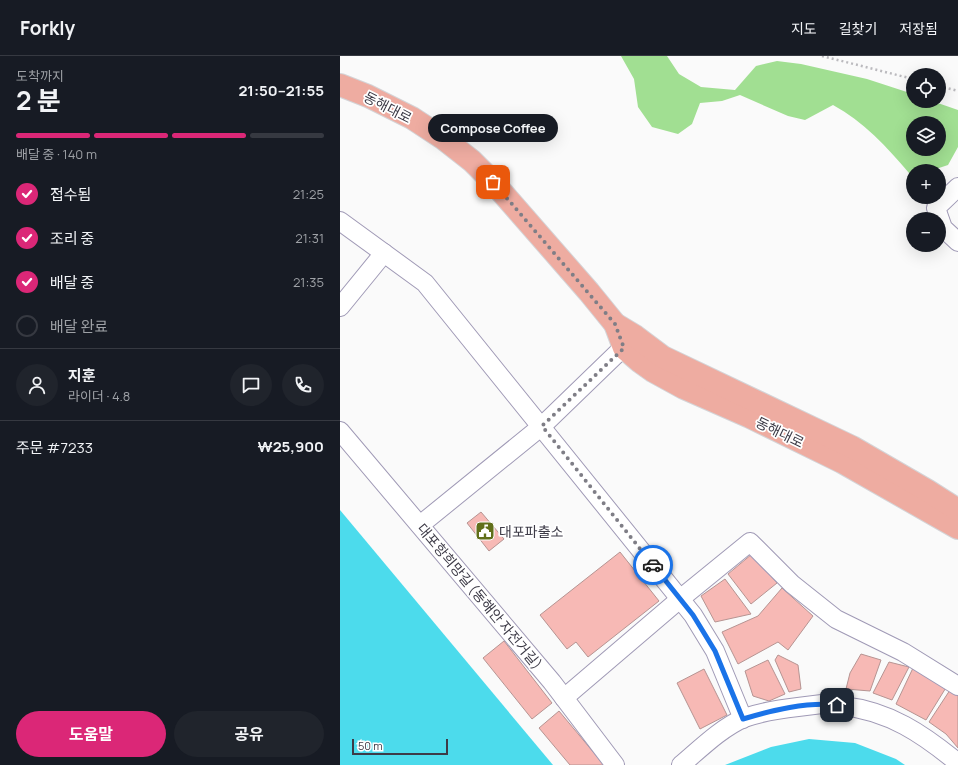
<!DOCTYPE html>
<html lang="ko">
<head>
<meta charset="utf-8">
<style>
  body { margin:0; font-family:Manrope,"Noto Sans KR",sans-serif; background:#20242c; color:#f1f3f6; height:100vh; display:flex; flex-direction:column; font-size:15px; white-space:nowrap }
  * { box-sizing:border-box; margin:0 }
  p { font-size:13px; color:#9ea1a6 }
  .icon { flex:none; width:22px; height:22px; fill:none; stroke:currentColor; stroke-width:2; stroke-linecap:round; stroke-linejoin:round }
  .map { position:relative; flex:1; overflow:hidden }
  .side { display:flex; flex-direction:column; background:#171b24; width:340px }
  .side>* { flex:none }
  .buttons { position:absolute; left:566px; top:12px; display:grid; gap:8px }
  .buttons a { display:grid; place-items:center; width:40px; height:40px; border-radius:50%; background:#171b24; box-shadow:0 4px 16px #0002; font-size:20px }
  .scale { position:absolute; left:12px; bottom:10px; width:96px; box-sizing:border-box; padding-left:4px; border:2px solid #3d3b47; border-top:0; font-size:11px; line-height:14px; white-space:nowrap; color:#3d3b47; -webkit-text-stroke:3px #fff; paint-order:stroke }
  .pin { position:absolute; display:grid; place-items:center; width:34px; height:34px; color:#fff; margin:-17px; border-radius:8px; box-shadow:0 2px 6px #0006 }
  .courier { position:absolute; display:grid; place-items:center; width:40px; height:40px; margin:-20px; border:3px solid #1a73e8; border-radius:50%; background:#fff; color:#222; box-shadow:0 1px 5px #0007 }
  .bubble { position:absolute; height:28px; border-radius:14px; background:#171b24; box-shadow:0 4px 16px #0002; font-size:13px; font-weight:700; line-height:28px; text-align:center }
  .overview em { font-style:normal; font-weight:700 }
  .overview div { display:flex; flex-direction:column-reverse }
  .overview { display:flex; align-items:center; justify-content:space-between; height:68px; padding:0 16px }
  h1 { font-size:26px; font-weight:700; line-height:30px }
  .bar { display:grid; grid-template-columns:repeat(4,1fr); gap:6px 4px; align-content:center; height:48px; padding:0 16px }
  .bar i { height:5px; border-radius:3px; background:#363941 }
  .bar .active { background:#db2777 }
  .bar p { grid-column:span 4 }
  .line { display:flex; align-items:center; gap:10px; padding:0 16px; border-top:1px solid #363941 }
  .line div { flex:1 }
  .round { display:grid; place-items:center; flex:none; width:42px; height:42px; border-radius:21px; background:#20242c }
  ol { padding:0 16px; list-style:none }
  li { display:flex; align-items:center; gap:12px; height:44px }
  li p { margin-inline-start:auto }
  li .icon { padding:4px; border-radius:50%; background:#db2777; color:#fff; stroke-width:4 }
  li:last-child { color:#9ea1a6 }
  li i { width:22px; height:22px; border:2px solid #363941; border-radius:50% }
  .action { display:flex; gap:8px; margin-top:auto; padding:8px 16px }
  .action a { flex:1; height:46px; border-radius:24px; background:#db2777; color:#fff; font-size:16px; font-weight:700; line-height:46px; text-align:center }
  .action a+a { background:#20242c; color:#f1f3f6 }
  header { display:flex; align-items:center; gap:24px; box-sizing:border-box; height:56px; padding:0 20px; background:#171b24; border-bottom:1px solid #363941 }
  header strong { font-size:19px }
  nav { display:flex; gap:22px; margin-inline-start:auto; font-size:14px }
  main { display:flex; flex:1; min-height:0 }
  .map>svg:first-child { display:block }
  .forest { fill:#a1df92; fill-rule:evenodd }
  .water { fill:#4cdbec }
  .building { fill:#f7b9b5; stroke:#b69492 }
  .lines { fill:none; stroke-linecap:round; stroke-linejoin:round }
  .minor-casing { stroke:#a09ab6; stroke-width:20 }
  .major-casing { stroke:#d4d4d7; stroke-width:24 }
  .path { stroke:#bbbabe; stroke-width:2.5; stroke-dasharray:2 3; stroke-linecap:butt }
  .minor { stroke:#fff; stroke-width:18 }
  .major { stroke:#eeaca1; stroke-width:22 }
  .done { stroke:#7f7e86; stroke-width:4; stroke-dasharray:0 7.2 }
  .route { stroke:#1a73e8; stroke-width:5 }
  .labels { text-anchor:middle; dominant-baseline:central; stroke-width:3.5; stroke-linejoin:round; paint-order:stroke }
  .street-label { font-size:14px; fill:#3d3b47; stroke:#fff }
  .poi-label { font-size:14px; fill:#3d3b47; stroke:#fff; text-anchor:start }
</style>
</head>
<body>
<header>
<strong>Forkly</strong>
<nav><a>지도</a><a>길찾기</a><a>저장됨</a></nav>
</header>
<main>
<section class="side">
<div class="overview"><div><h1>2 분</h1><p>도착까지</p></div><em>21:50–21:55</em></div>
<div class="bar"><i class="active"></i><i class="active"></i><i class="active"></i><i></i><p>배달 중 · 140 m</p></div>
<ol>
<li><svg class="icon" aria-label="check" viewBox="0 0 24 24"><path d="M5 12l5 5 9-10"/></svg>접수됨<p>21:25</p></li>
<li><svg class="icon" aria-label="check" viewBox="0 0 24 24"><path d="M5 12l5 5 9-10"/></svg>조리 중<p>21:31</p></li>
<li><svg class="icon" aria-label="check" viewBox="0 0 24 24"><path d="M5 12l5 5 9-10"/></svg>배달 중<p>21:35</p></li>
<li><i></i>배달 완료</li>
</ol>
<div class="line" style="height:72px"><a class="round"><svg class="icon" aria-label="person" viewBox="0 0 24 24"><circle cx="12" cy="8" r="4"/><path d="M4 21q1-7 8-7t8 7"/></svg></a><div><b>지훈</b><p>라이더 · 4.8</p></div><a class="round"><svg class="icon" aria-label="chat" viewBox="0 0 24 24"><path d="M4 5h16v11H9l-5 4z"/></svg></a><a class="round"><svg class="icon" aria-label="phone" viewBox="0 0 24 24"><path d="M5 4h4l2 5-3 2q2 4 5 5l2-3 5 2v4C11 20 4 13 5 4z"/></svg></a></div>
<div class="line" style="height:52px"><div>주문 #7233</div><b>₩25,900</b></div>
<div class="action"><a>도움말</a><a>공유</a></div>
</section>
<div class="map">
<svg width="618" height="709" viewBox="0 0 618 709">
  <rect width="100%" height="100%" fill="#fafafa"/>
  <path class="forest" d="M 281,0 L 327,0 L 339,18 L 361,31 L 395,34 L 416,10 L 437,5 L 461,8 L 527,23 L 573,38 L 573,45 L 592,45 L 618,54 L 618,91 L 608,109 L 590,115 L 573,115 L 573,117 L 569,117 C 547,91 523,65 493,49 L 465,64 L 448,60 L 400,39 L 382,45 L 360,47 L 352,68 L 338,78 L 312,71 L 298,51 L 294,23 ZM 573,67 L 599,67 L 599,93 L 573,93 Z"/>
  <g class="water">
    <path d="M 0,454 L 213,709 L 0,709 Z"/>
    <path d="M 469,683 L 515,687 L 556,703 L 565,709 L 385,709 L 431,691 Z"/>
  </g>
  <g class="building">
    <path d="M 141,456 L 164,483 L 149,495 L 127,467 Z"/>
    <path d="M 280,496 L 319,545 L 248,601 L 236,586 L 227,593 L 200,559 Z"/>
    <path d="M 412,498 L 437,527 L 411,548 L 388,518 Z"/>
    <path d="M 385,523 L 411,558 L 375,566 L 361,540 Z"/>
    <path d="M 442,532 L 473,560 L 448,594 L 438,586 L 398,608 L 382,576 L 418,560 Z"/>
    <path d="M 164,585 L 212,647 L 192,663 L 143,602 Z"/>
    <path d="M 521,598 L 541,604 L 530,635 L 506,633 L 510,617 Z"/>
    <path d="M 438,599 L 458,609 L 461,633 L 449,636 L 435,604 Z"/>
    <path d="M 428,604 L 445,638 L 429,645 L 413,640 L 405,615 Z"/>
    <path d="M 549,606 L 569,611 L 552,644 L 533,637 Z"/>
    <path d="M 573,612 L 607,630 L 586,664 L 556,648 Z"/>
    <path d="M 364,613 L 387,659 L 360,673 L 337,627 Z"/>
    <path d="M 610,634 L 618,639 L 618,692 L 606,678 L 589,666 Z"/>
    <path d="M 219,655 L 264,709 L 230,709 L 199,672 Z"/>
  </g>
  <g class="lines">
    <defs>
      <g id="minor">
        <path d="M 618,131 L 596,152 L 603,172 L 618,186"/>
        <path d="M 0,165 L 85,227 L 353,559 L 375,595 L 403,663"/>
        <path d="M 0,251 L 44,197"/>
        <path d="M 0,375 L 212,626 L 275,709"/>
        <path d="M 80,469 L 202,370 L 293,282"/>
        <path d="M 224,642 L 340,543 L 410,486 L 452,528 L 496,563 L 563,596 L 618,630"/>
        <path d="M 341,709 C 360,693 381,672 404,662 C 421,656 440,653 458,651 C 466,650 474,649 482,648 C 489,648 496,649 503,650 C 549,655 583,678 618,707"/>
      </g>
      <g id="major">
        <path d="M 0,29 L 28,40 L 72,62 L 104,83 L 132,105 L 153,126 L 249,236 L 275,268 L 284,292 L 299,305 L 313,315 L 344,332 L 410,361 L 502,406 L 618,472"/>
        <path d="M 275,268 L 295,280 L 323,301 L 512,391 L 588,435 L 618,454"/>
      </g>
    </defs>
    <use href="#minor" class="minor-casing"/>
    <use href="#major" class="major-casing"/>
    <g class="path">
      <path d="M 482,0 L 573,23"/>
      <path d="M 599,30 L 618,35"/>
    </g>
    <use href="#minor" class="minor"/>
    <use href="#major" class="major"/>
  </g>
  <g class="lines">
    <path class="done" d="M 153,126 L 275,268 L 284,292 L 202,370 L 313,509"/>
    <path class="route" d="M 313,509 L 353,559 L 375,595 L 403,663 C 433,654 466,646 497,649"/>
  </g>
  <defs>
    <symbol id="civic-square" viewBox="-11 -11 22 22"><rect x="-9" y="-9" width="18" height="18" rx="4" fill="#616f1a" stroke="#fff"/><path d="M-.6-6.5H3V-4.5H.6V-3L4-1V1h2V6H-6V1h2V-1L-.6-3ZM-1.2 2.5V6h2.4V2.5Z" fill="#fff"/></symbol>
  </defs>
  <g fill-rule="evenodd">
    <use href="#civic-square" x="134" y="464" width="22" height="22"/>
  </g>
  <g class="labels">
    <g class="street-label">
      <text transform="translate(48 51) rotate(27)">동해대로</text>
      <text transform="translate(440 376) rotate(26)">동해대로</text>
      <text transform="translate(140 540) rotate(50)">대포항희망길 (동해안 자전거길)</text>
    </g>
    <g class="poi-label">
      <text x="159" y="475">대포파출소</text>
    </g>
  </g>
</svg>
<div class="buttons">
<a><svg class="icon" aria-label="locate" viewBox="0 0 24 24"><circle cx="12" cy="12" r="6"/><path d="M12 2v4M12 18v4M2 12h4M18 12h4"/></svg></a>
<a><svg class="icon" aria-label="layers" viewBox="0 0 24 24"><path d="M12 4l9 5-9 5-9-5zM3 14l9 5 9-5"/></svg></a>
<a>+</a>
<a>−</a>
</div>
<div class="scale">50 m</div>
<div class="pin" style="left:153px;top:126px;background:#ea580c"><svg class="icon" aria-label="bag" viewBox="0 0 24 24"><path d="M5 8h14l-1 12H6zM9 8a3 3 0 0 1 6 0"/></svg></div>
<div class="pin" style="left:497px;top:649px;background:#1f2937"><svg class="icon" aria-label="home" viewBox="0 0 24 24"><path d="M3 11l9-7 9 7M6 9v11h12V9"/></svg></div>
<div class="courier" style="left:313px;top:509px"><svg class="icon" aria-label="car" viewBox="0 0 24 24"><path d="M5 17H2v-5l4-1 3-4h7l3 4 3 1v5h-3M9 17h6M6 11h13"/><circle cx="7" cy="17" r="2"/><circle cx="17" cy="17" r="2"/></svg></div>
<div class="bubble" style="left:88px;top:58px;width:130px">Compose Coffee</div>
</div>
</main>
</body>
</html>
